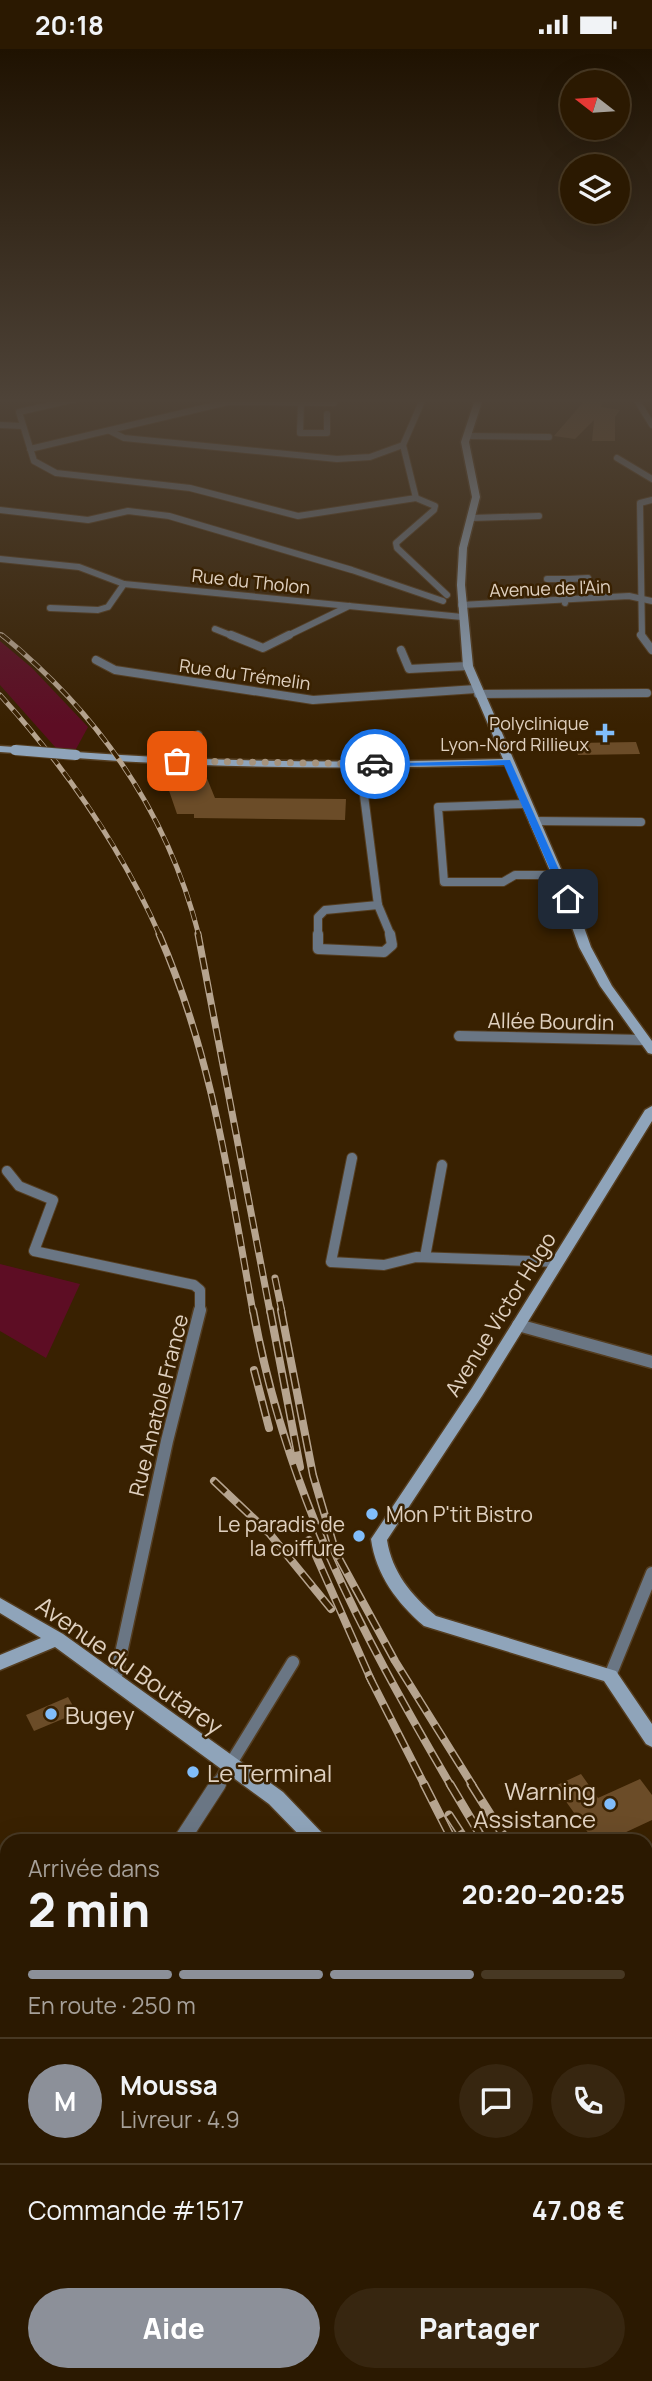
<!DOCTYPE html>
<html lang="fr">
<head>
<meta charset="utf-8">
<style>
  body { margin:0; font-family:Manrope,sans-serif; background:#372610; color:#f1f3f6; height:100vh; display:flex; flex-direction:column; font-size:26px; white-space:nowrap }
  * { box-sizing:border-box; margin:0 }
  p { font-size:23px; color:#a6a099 }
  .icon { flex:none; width:38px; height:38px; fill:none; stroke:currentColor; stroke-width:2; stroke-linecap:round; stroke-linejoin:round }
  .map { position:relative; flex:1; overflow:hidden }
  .sheet { position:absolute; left:0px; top:1785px; width:653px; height:548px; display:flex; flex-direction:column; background:#2b1901; border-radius:21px 21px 0 0; box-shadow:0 7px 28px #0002,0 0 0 2px #473823 }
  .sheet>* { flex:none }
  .needle { width:46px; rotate:287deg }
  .controls { position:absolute; left:560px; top:21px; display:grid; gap:14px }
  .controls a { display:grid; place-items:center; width:70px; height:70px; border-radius:50%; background:#2b1901; box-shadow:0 7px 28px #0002,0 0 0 2px #473823; font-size:35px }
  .pin { position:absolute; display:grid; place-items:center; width:60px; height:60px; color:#fff; margin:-30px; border-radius:14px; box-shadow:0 4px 10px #0006 }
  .courier { position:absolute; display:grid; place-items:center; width:70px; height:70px; margin:-35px; border:5px solid #1a73e8; border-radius:50%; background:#fff; color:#222; box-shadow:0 2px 9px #0007 }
  .overview em { font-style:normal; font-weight:800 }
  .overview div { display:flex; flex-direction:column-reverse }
  .overview { display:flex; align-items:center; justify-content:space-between; height:119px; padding:0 28px }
  h1 { font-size:46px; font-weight:800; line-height:52px }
  .bar { display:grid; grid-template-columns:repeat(4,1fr); gap:10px 7px; align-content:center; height:84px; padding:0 28px }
  .bar i { height:9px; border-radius:5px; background:#473823 }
  .bar .active { background:#8c9099 }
  .bar p { grid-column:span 4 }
  .line { display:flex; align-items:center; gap:18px; padding:0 28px; border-top:2px solid #473823 }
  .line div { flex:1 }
  .round { display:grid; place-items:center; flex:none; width:74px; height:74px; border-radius:37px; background:#372610 }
  .action { display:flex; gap:14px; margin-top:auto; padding:14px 28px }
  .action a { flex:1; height:80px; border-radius:42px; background:#8c9099; color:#fff; font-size:28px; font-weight:800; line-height:80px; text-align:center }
  .action a+a { background:#372610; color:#f1f3f6 }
  .status { display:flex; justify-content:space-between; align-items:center; height:49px; padding:0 35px; background:#2b1901; direction:ltr }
  .status svg { height:19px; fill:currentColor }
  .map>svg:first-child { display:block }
  .green { fill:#5d0d24 }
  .building { fill:#6b4c28 }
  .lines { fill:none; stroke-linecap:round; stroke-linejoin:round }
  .street-far4-casing { stroke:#543d20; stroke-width:8 }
  .street-far3-casing { stroke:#543d20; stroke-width:10 }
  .street-far2-casing { stroke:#543d20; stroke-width:12 }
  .street-far1-casing { stroke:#543d20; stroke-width:15 }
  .street-casing { stroke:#543d20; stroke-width:18 }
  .secondary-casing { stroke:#543d20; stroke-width:3 }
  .street-far4 { stroke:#6a7684; stroke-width:6 }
  .street-far3 { stroke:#6a7684; stroke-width:8 }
  .street-far2 { stroke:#6a7684; stroke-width:10 }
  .street-far1 { stroke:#6a7684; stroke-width:12 }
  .street { stroke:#6a7684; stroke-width:16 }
  .secondary { fill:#8fa4ba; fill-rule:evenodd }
  .rail-far4-casing { stroke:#b6a48f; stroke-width:4.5 }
  .rail-far3-casing { stroke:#b6a48f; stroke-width:5 }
  .rail-far2-casing { stroke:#b6a48f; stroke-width:7 }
  .rail-far1-casing { stroke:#b6a48f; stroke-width:8 }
  .rail-casing { stroke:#b6a48f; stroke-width:9 }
  .rail-far4 { stroke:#392101; stroke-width:2.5; stroke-dasharray:8; stroke-linecap:butt }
  .rail-far3 { stroke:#392101; stroke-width:3.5; stroke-dasharray:10; stroke-linecap:butt }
  .rail-far2 { stroke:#392101; stroke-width:4.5; stroke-dasharray:12; stroke-linecap:butt }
  .rail-far1 { stroke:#392101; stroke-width:5; stroke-dasharray:16; stroke-linecap:butt }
  .rail { stroke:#392101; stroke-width:6; stroke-dasharray:19; stroke-linecap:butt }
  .secondary-bridge-casing { stroke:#543d20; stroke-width:12; stroke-linecap:butt }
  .secondary-bridge { stroke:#8fa4ba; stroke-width:10 }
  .route { fill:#1a73e8 }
  .done { stroke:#a6937d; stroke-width:7; stroke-dasharray:0 12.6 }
  .poi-dot { fill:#81bdfa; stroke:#392101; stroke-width:2.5 }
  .labels { text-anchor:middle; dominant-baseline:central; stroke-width:5; stroke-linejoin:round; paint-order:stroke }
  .far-street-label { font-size:18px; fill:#e0d1c0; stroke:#392101 }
  .far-poi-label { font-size:18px; fill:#e0d1c0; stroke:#392101; text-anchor:end }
  .street-label { font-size:21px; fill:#e0d1c0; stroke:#392101 }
  .poi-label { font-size:21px; fill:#e0d1c0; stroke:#392101; text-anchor:start }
  .near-street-label { font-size:24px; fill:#e0d1c0; stroke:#392101 }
  .near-poi-label { font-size:24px; fill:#e0d1c0; stroke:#392101; text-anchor:start }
</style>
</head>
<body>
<div class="status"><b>20:18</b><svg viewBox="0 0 49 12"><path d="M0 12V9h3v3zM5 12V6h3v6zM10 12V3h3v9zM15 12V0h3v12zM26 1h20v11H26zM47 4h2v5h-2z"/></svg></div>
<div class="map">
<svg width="652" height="2332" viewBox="0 0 652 2332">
  <rect width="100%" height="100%" fill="#392101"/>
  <g class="green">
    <path d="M 0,592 L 32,619 L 88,678 L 76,700 L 56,699 L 0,636 Z"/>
    <path d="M 0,1215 L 80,1235 L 46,1309 L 0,1282 Z"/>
  </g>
  <g class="building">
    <path d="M 586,350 L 603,350 L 601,358 L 620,361 L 615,368 L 615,392 L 592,392 L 594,371 L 575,390 L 554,387 Z"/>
    <path d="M 636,693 L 640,705 L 578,706 L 574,694 Z"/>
    <path d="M 204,722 L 215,749 L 346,750 L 345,771 L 194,769 L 194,765 L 177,765 L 164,727 Z"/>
    <path d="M 68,1648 L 77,1664 L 34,1682 L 26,1666 Z"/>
    <path d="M 581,1725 L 598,1749 L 640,1730 L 652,1746 L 652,1771 L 607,1792 L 594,1792 L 555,1737 Z"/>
  </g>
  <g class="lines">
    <defs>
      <g id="street-far4">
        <path d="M 76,350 L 19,363 L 34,412 L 56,424 L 190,439 L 298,467 L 416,449 L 435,457 L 434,461 L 396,494 L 397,499 L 447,546"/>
        <path d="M 636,350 L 652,376"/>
        <path d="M 301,354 L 300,384 L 327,384 L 327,365"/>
        <path d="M 0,376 L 23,377"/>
        <path d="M 110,382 L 124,389 L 337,410 L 370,408 L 403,396"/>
        <path d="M 467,387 L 549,388"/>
        <path d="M 30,400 L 228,353 L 334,354 L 334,350"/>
        <path d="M 617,409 L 652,430"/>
        <path d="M 416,449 L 403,396 L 423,350"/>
        <path d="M 0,461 L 88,471 L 128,462 L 169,467 L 352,521 L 443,552"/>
        <path d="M 472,469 L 539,467"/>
        <path d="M 0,510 L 79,518 L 124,535"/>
        <path d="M 547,530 L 569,530 L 565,554"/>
        <path d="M 569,530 L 588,529"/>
        <path d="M 461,556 L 629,547 L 652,552"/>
        <path d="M 50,559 L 98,561 L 108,558 L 124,535 L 462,568"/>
        <path d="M 215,580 L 235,588"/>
        <path d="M 285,588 L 349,557"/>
        <path d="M 642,588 L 640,454 L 652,451"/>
      </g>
      <g id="street-far3">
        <path d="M 231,586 L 263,599 L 289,586"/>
        <path d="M 641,586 L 652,601"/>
        <path d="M 401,601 L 409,620 L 468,617"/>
        <path d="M 96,611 L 115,621 L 313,651 L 476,640"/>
        <path d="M 478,645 L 647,644"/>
        <path d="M 177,712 L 198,686"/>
        <path d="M 360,715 L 378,856"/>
        <path d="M 526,755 L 438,758 L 444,833 L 503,833 L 515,826 L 557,826"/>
        <path d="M 533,772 L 641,773"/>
        <path d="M 378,856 L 391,887"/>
        <path d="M 318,887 L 318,868 L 325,861 L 378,856"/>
      </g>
      <g id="street-far2">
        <path d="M 318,885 L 318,900 L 384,903 L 392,896 L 390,885"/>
        <path d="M 459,987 L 643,991"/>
        <path d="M 352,1109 L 331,1213 L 384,1216 L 416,1208 L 558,1213"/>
        <path d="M 7,1122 L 19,1137 L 53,1151 L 34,1202 L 194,1236 L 200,1241 L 200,1263"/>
        <path d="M 425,1208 L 442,1116"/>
      </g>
      <g id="street-far1">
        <path d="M 518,1276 L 652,1313"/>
        <path d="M 610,1627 L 652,1524"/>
        <path d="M 115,1632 L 167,1392 L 200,1261"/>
        <path d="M 217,1737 L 293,1613"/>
      </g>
      <g id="street">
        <path d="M 181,1792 L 218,1735"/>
        <path d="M 0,2063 L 7,2053"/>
        <path d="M 0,2230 L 7,2234"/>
      </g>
      <g id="secondary">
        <path d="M 475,350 L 483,350 L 469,393 L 480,448 L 467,499 L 465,536 L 473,617 L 574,850 L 591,898 L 612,937 L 652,992 L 652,1005 L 648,1004 L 600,937 L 579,898 L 562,850 L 505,716 C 362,720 219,720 76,709 L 71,706 L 76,703 C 218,714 360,714 503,710 L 463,617 L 457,536 L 459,499 L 472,448 L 461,393 Z"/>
        <path d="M 0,697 L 15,698 L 20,701 L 15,704 L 0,703 Z"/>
        <path d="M 652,1057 L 652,1072 L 482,1347 L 387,1491 C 392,1523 411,1546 436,1567 L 616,1622 L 652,1675 L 652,1698 L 646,1695 L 604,1632 L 424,1577 C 397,1554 376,1526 371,1490 L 472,1339 L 645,1061 Z"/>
        <path d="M 0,1549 L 63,1585 L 283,1743 L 324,1786 L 327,1792 L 305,1792 L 269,1755 L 55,1598 L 0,1621 L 0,1606 L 41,1589 L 0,1564 Z"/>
        <path d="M 582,2326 L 607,2326 L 610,2332 L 585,2332 Z"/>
      </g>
    </defs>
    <use href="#street-far4" class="street-far4-casing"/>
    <use href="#street-far3" class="street-far3-casing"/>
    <use href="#street-far2" class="street-far2-casing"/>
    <use href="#street-far1" class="street-far1-casing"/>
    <use href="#street" class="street-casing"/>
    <use href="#secondary" class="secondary-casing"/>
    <use href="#street-far4" class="street-far4"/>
    <use href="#street-far3" class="street-far3"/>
    <use href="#street-far2" class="street-far2"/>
    <use href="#street-far1" class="street-far1"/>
    <use href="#street" class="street"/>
    <use href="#secondary" class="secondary"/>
    <defs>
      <path id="rail-far4" d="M 0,585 L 4,588"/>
      <g id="rail-far3">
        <path d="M 2,586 C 99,665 168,764 199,887"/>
        <path d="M 0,646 C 66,719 120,796 160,887"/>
      </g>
      <g id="rail-far2">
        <path d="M 159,885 C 213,1009 229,1132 253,1263"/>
        <path d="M 198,885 L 270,1263"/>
        <path d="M 275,1229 L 282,1263"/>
      </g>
      <g id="rail-far1">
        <path d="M 253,1261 C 287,1445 358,1578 451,1737"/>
        <path d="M 270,1261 L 300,1418"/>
        <path d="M 281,1261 L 313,1426 L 336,1504 L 395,1612 L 473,1737"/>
        <path d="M 254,1321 L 269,1379"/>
        <path d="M 214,1432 L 269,1484 L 331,1560"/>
        <path d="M 309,1491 L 372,1633"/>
        <path d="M 369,1627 L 425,1737"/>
      </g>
      <g id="rail">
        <path d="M 424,1735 L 453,1792"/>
        <path d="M 450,1735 L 484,1792"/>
        <path d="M 471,1735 L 507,1792"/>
        <path d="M 449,1766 L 466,1792"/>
        <path d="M 646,2019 L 652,2029"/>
        <path d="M 646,2067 L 652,2078"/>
        <path d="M 646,2092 L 652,2103"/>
        <path d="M 646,2148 L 652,2159"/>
      </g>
    </defs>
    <use href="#rail-far4" class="rail-far4-casing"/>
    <use href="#rail-far3" class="rail-far3-casing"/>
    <use href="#rail-far2" class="rail-far2-casing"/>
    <use href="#rail-far1" class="rail-far1-casing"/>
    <use href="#rail" class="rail-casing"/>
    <use href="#rail-far4" class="rail-far4"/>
    <use href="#rail-far3" class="rail-far3"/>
    <use href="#rail-far2" class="rail-far2"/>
    <use href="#rail-far1" class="rail-far1"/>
    <use href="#rail" class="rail"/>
    <defs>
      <path id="secondary-bridge" d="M 15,701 L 76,706"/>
    </defs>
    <use href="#secondary-bridge" class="secondary-bridge-casing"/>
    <use href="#secondary-bridge" class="secondary-bridge"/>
  </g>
  <linearGradient id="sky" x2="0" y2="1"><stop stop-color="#1f1201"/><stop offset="0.52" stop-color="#4e4338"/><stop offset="1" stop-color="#4e4338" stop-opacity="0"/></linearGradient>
  <rect width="652" height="676" fill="url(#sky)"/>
  <path class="route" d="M 510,711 L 572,850 L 571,852 L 563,850 L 504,716 L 375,717 L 371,715 Z"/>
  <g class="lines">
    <path class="done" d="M 177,712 L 375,715"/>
  </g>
  <g class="poi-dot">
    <path d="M601.5 673.5h7v7h7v7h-7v7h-7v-7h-7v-7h7z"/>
    <circle cx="372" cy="1465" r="7"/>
    <circle cx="359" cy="1487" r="7"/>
    <circle cx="51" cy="1665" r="7"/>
    <circle cx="193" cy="1723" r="7"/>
    <circle cx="610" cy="1755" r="7"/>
  </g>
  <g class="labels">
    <g class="far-street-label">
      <text transform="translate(251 532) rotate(6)">Rue du Tholon</text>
      <text transform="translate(550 539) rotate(-2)">Avenue de l'Ain</text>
      <text transform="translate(245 625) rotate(8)">Rue du Trémelin</text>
    </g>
    <g class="far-poi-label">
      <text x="589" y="674">Polyclinique<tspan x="589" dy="21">Lyon-Nord Rillieux</tspan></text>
    </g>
    <g class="street-label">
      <text transform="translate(551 972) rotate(1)">Allée Bourdin</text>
      <text transform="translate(500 1265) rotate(-58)">Avenue Victor Hugo</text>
      <text transform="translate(158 1356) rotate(-76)">Rue Anatole France</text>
    </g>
    <g class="poi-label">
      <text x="386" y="1465">Mon P'tit Bistro</text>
      <text x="345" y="1475" text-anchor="end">Le paradis de<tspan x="345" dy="24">la coiffure</tspan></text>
    </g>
    <g class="near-street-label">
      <text transform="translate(130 1616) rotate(35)">Avenue du Boutarey</text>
    </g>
    <g class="near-poi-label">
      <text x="65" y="1665">Bugey</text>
      <text x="207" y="1723">Le Terminal</text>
      <text x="596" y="1741" text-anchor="end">Warning<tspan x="596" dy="28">Assistance</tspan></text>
    </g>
  </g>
</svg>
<div class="controls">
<a><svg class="needle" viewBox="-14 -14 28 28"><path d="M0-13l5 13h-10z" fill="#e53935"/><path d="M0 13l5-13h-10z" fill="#a6a099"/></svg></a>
<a><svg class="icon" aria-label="layers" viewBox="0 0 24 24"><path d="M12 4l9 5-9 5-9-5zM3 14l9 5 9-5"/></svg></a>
</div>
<div class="pin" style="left:177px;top:712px;background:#ea580c"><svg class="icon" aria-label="bag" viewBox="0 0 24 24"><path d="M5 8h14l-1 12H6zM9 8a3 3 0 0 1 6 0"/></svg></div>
<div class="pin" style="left:568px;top:850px;background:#1f2937"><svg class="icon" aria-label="home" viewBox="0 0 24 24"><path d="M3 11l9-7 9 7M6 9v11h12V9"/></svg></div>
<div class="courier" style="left:375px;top:715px"><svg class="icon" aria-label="car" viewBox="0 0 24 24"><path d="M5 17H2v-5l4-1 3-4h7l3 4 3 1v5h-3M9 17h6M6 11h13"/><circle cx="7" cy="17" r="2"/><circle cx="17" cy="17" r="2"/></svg></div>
<section class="sheet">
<div class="overview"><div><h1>2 min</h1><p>Arrivée dans</p></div><em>20:20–20:25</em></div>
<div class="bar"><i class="active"></i><i class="active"></i><i class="active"></i><i></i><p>En route · 250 m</p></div>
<div class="line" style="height:126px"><b class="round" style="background:#8c9099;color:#fff">M</b><div><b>Moussa</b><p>Livreur · 4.9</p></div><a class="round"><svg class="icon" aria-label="chat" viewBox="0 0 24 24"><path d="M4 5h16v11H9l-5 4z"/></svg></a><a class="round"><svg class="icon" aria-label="phone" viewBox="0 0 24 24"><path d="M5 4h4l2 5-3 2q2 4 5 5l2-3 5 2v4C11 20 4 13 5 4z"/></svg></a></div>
<div class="line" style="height:91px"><div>Commande #1517</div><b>47.08 €</b></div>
<div class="action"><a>Aide</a><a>Partager</a></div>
</section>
</div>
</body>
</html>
